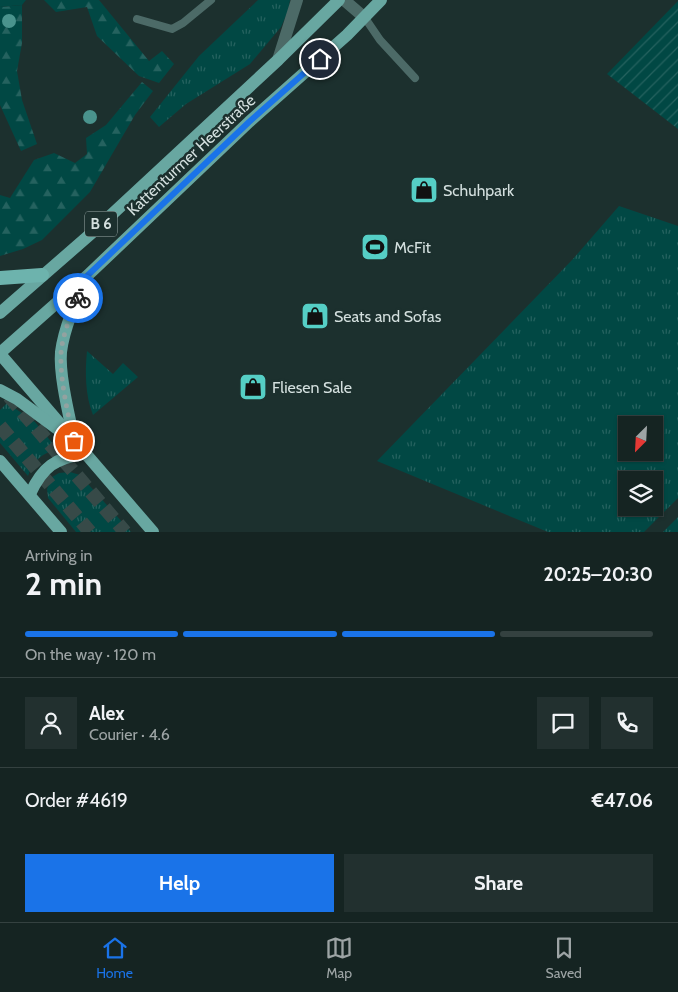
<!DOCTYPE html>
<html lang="en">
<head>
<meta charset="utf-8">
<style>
  body { margin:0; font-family:Cabin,sans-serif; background:#22302f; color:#f1f3f6; height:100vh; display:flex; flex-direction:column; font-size:19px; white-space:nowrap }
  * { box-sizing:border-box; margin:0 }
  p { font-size:16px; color:#9da4a5 }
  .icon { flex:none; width:28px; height:28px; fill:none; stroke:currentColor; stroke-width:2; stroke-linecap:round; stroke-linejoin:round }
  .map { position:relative; height:532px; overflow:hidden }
  .sheet { display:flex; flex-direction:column; background:#152422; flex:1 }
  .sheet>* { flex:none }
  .needle { width:32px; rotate:204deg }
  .fabs { position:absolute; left:618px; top:416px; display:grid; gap:10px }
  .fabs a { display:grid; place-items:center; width:45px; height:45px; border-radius:0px; background:#152422; box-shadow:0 1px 4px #0004,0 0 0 1px #344140; font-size:25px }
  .pin { position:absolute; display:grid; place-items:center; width:42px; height:42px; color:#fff; margin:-21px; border:2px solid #fff; border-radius:50%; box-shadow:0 1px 5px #0007 }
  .courier { position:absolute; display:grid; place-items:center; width:50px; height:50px; margin:-25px; border:4px solid #1a73e8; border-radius:50%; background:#fff; color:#222; box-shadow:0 1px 6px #0007 }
  .head em { font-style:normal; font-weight:800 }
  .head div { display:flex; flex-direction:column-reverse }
  .head { display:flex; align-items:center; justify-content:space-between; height:85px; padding:0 25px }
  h1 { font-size:32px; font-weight:800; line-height:38px }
  .bar { display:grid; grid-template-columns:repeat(4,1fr); gap:8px 5px; align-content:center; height:60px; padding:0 25px }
  .bar i { height:6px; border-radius:4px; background:#344140 }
  .bar .current { background:#1a73e8 }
  .bar p { grid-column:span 4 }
  .line { display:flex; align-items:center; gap:12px; padding:0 25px; border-top:1px solid #344140 }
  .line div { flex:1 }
  .round { display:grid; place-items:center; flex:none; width:52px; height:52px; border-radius:0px; background:#22302f }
  .action { display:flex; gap:10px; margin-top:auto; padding:10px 25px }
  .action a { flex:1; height:58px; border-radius:0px; background:#1a73e8; color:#fff; font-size:20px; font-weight:800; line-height:58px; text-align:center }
  .action a+a { background:#22302f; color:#f1f3f6 }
  .tab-bar { display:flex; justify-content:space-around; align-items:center; height:70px; border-top:1px solid #344140; background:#152422; font-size:14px; color:#9da4a5 }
  .tab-bar a { display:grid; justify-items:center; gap:2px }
  .tab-bar .current { color:#1a73e8 }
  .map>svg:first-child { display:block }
  .grass { fill:url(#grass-tufts); fill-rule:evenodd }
  .forest { fill:url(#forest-firs) }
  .park { fill:#014844 }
  .garden { fill:url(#garden-furrows) }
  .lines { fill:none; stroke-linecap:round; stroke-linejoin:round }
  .trunk-tunnel { stroke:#374a48; stroke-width:14; stroke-dasharray:14 7; stroke-linecap:butt }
  .service { stroke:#4c6a67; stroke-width:8 }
  .tertiary { stroke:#4c6a67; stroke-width:12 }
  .primary { stroke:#68a7a1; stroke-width:12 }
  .trunk { stroke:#6db3ad; stroke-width:14 }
  .tree { fill:#4a938d }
  .done { stroke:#93a2a0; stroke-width:5; stroke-dasharray:0 9 }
  .route { stroke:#1a73e8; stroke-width:6 }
  .labels { text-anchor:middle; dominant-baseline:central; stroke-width:5; stroke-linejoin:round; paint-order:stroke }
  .shield { fill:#1c302e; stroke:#9caaa9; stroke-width:1 }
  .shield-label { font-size:15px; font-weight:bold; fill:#d3dfde }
  .street-label { font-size:16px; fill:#d3dfde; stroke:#1c302e }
  .poi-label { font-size:16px; fill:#d3dfde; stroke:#1c302e; text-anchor:start }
</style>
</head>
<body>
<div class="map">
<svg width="678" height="532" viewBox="0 0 678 532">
  <defs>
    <pattern id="grass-tufts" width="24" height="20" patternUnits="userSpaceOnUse" patternTransform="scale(1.25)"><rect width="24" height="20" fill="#014844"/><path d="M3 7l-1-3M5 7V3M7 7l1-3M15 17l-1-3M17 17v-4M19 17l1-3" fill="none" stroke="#25625f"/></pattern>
    <pattern id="forest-firs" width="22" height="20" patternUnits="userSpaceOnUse" patternTransform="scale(1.25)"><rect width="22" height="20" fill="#014844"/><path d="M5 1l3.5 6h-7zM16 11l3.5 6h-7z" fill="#25625f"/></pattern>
    <pattern id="garden-furrows" width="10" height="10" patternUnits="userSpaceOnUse" patternTransform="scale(1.25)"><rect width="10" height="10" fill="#014844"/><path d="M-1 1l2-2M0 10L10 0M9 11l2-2" fill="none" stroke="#25625f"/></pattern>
  </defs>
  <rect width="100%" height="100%" fill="#1c302e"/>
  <g class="grass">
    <path d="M 258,0 L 290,0 L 288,11 L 281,27 L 250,64 L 186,104 L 159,127 L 150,117 L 199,56 Z"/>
    <path d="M 619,206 L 678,226 L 678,498 L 644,532 L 548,532 L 377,461 L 573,259 ZM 626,425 L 654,425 L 654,452 L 626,452 ZM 626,480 L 654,480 L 654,508 L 626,508 Z"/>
    <path d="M 87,351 L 113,374 L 123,363 L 138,377 L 93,415 C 85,395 85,371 87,351 Z"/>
    <path d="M 7,403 L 35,422 L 58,450 C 42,452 33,461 28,476 L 0,443 L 0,410 Z"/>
    <path d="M 70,472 L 80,475 L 131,532 L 76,532 L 48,498 L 47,489 L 52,477 L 59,473 Z"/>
    <path d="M 678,517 L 678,532 L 663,532 Z"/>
  </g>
  <g class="forest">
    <path d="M 44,0 L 99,0 L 149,61 L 162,51 L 174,64 L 159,83 L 139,76 L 97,36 L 87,7 L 56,12 Z"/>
    <path d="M 22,5 L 22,43 L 17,71 L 22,100 L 37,144 L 21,151 L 0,105 L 0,7 Z"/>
    <path d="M 142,82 L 153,91 L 135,115 L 90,192 L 42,240 L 23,249 L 0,256 L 0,195 L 10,198 L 34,160 L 54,153 L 75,163 L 87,154 L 86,138 L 106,125 Z"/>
  </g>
  <path class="park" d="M 0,0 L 26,0 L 22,5 L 0,7 Z"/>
  <path class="garden" d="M 678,1 L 678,129 L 607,74 Z"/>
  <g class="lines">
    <g class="trunk-tunnel">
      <path d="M 9,396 L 125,532"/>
      <path d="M 0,426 L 90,532"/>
    </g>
    <g class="service">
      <path d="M 365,18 L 380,40 L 415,78"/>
      <path d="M 137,19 L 172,29 L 183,23 L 211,0"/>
    </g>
    <g class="tertiary">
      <path d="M 344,0 L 365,18"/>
      <path d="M 278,60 L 297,0"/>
    </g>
    <g class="primary">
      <path d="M 0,313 L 94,231 L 278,60 L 339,0"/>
      <path d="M 0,353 L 87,276 L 249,122 L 347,35 L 381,0"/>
      <path d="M 0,354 L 153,532"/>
      <path d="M 0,390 L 17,399 L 56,428"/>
      <path d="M 74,439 C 69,415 59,375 61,352 C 64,328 76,301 86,279"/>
      <path d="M 0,461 L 61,532"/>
      <path d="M 30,494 C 43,466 55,459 84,453"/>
    </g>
    <path class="trunk" d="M 0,278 L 42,275"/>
  </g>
  <g class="tree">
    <circle cx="9" cy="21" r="7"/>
    <circle cx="90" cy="117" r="7"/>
  </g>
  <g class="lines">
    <path class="done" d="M 74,441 C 68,413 60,382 61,353 C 62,337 71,313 78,298"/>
    <path class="route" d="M 78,298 L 87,276 L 249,122 L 320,59"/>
  </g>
  <defs>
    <symbol id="shop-square" viewBox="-11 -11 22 22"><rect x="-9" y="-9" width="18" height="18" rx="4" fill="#55cec5" stroke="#1c302e"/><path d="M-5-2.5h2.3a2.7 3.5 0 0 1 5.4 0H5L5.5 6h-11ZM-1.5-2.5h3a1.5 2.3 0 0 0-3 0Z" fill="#111"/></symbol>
    <symbol id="stadium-square" viewBox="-11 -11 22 22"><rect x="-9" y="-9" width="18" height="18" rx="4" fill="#55cec5" stroke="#1c302e"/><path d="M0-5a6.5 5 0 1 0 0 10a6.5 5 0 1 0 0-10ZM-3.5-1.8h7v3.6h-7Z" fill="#111"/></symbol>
  </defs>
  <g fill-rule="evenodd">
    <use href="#shop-square" x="408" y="174" width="32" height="32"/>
    <use href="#stadium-square" x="359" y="231" width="32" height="32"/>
    <use href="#shop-square" x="299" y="300" width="32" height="32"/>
    <use href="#shop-square" x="237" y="371" width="32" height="32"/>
  </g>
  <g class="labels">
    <rect class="shield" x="85" y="211.5" width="32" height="25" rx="4"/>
    <g class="shield-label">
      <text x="101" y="224">B 6</text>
    </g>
    <g class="street-label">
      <text transform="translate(191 155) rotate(-43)">Kattenturmer Heerstraße</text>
    </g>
    <g class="poi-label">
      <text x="443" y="190">Schuhpark</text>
      <text x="394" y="247">McFit</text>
      <text x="334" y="316">Seats and Sofas</text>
      <text x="272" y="387">Fliesen Sale</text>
    </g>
  </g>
</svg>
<div class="fabs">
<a><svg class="needle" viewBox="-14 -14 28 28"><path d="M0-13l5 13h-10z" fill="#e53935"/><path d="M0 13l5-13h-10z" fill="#9da4a5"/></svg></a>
<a><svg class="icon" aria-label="layers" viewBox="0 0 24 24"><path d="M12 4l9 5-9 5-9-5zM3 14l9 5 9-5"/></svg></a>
</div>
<div class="pin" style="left:74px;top:441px;background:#ea580c"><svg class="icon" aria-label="bag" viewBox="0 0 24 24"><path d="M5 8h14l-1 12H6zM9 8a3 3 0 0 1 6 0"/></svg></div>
<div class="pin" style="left:320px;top:59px;background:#1f2937"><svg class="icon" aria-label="home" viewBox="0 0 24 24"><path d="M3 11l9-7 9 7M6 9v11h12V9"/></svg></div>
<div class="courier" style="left:78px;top:298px"><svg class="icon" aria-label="bike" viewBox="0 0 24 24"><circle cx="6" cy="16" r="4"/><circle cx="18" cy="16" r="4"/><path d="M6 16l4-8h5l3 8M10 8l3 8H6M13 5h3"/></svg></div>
</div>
<section class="sheet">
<div class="head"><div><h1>2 min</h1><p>Arriving in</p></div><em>20:25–20:30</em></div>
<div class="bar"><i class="current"></i><i class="current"></i><i class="current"></i><i></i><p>On the way · 120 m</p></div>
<div class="line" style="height:90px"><a class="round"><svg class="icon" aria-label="person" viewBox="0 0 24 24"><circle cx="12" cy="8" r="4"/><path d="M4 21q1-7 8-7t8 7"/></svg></a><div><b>Alex</b><p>Courier · 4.6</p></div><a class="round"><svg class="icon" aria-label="chat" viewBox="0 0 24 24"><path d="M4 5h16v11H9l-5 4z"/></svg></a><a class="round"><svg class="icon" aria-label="phone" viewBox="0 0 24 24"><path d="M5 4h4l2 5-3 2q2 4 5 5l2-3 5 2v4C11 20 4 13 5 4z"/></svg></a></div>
<div class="line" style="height:65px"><div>Order #4619</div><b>€47.06</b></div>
<div class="action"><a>Help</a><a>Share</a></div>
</section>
<nav class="tab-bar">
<a class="current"><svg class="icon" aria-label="home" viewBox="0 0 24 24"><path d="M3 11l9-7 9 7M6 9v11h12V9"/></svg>Home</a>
<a><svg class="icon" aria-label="map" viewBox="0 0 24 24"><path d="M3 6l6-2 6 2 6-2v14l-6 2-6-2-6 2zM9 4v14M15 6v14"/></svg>Map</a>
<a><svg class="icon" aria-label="saved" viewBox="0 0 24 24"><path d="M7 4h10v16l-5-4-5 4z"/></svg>Saved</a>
</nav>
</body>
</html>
